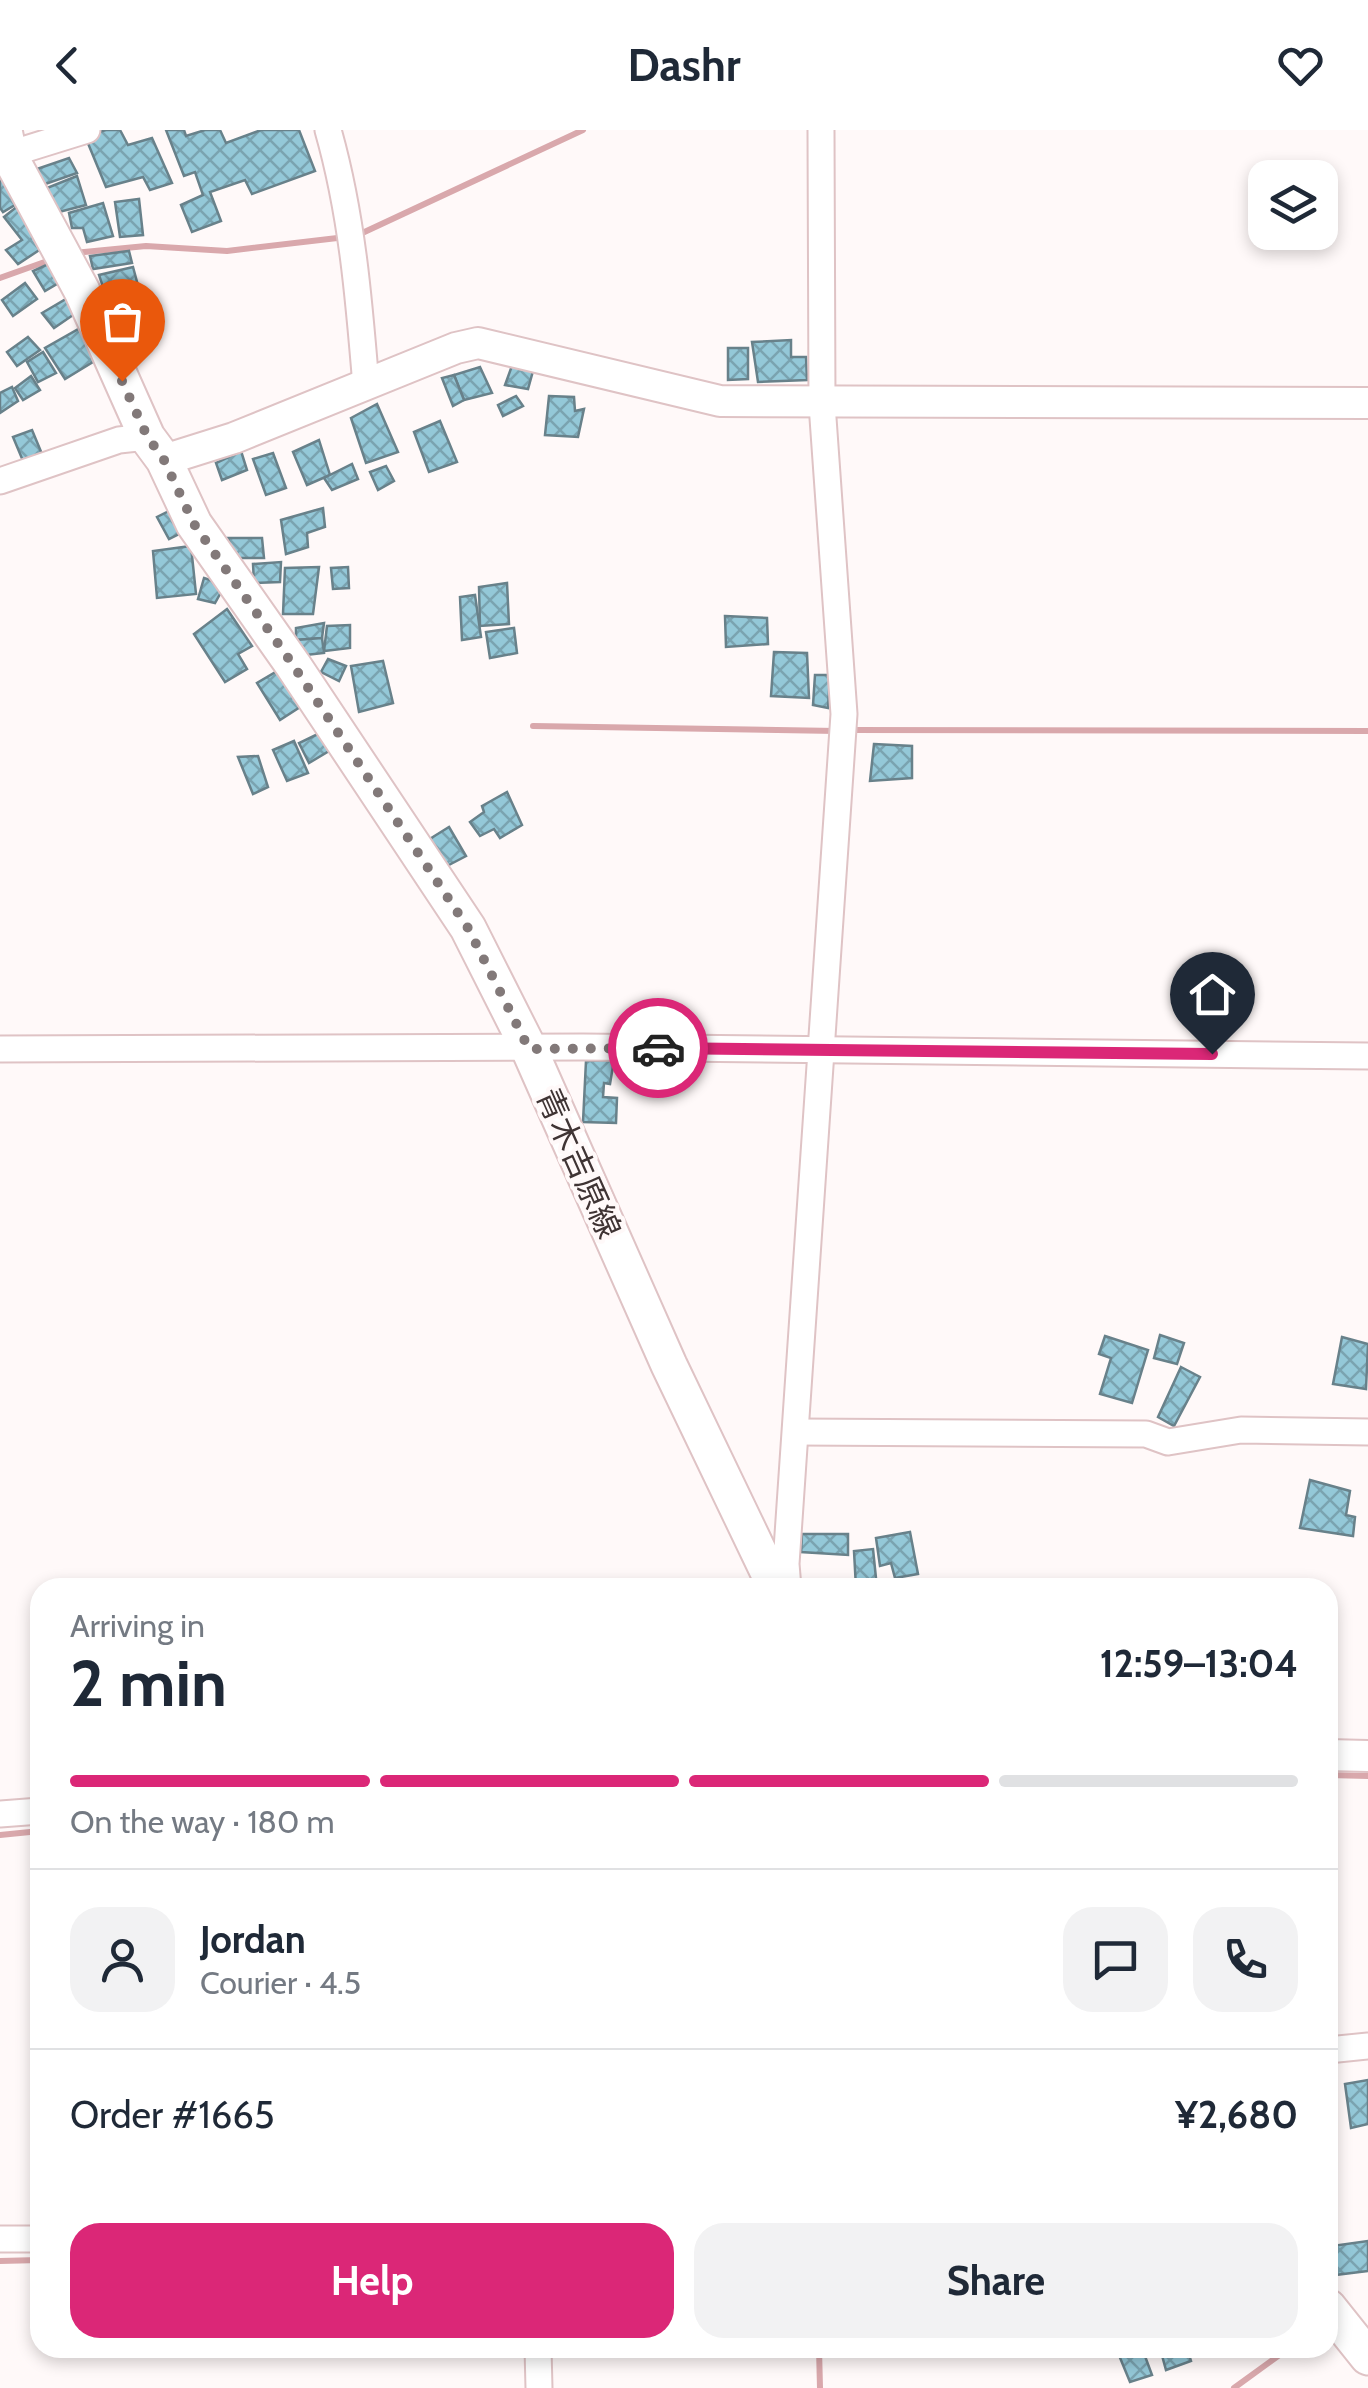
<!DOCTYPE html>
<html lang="en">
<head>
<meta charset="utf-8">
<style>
  body { margin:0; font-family:Cabin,"Noto Sans JP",sans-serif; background:#f2f2f3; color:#1f2937; height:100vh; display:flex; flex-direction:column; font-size:38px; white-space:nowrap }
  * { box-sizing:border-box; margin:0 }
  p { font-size:32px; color:#747a83 }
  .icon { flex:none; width:55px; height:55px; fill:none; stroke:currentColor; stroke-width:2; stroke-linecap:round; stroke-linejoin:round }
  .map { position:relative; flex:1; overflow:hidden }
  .side { position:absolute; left:30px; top:1448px; width:1308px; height:780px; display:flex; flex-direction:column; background:#fff; border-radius:30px; box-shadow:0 5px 15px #0003 }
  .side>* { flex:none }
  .controls { position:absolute; left:1248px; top:30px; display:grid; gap:20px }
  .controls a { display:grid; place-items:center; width:90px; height:90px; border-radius:20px; background:#fff; box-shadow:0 5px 15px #0003; font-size:50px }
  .pin { position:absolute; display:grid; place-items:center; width:85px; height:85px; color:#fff; margin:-102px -42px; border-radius:50% 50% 50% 0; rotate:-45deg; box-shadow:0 0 10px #0007 }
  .pin .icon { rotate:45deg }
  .courier { position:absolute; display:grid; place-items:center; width:100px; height:100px; margin:-50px; border:8px solid #db2777; border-radius:50%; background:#fff; color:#222; box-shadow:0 2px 12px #0007 }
  .headline em { font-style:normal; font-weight:800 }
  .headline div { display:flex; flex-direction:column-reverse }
  .headline { display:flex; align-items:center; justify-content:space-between; height:170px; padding:0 40px }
  h1 { font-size:65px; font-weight:800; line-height:75px }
  .bar { display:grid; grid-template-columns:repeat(4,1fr); gap:15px 10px; align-content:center; height:120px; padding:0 40px }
  .bar i { height:12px; border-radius:8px; background:#e0e1e3 }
  .bar .selected { background:#db2777 }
  .bar p { grid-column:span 4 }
  .line { display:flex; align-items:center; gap:25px; padding:0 40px; border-top:2px solid #e0e1e3 }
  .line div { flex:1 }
  .round { display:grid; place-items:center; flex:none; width:105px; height:105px; border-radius:30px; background:#f2f2f3 }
  .action { display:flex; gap:20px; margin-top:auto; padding:20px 40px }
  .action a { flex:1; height:115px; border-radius:30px; background:#db2777; color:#fff; font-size:40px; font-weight:800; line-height:115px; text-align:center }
  .action a+a { background:#f2f2f3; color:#1f2937 }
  header { display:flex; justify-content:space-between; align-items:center; height:130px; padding:0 40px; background:#fff; font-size:45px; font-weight:800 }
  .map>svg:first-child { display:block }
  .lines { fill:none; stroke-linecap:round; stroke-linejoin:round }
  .stream { stroke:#d9a8ac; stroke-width:6 }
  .building { fill:url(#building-cross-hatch); stroke:#68818a; stroke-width:2.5 }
  .minor-casing { stroke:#dfc3c5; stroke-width:29 }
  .tertiary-casing { stroke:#dfc3c5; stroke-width:34 }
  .secondary-casing { stroke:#dfc3c5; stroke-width:39 }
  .minor { stroke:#fff; stroke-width:25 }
  .tertiary { stroke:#fff; stroke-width:30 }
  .secondary { stroke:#fff; stroke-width:35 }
  .done { stroke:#827979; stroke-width:10; stroke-dasharray:0 18 }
  .route { stroke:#db2777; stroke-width:12 }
  .labels { text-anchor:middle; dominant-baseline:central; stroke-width:8; stroke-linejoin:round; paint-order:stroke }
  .street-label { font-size:32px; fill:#3f3434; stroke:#fff9f9 }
</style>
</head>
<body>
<header><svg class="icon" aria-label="back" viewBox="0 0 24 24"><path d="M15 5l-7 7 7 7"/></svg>Dashr<svg class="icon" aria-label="heart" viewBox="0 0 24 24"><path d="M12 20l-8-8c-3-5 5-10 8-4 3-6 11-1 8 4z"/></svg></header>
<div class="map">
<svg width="1368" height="2258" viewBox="0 0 1368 2258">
  <defs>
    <pattern id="building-cross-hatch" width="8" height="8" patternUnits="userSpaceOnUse" patternTransform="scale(2.5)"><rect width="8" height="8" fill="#94c8d8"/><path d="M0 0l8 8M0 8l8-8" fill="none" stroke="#7aa3b0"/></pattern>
  </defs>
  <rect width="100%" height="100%" fill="#fff9f9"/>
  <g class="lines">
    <g class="stream">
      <path d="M 358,105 L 583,0"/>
      <path d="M 74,123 L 146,116 L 227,121 L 346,107"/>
      <path d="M 0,148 L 53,129"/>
      <path d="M 533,596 L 837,601"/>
      <path d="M 849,600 L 1368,601"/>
      <path d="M 1328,1645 L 1368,1646"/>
      <path d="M 0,1705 L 40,1701"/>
      <path d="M 0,2131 L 40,2130"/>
      <path d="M 819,2218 L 820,2258"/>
      <path d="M 1234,2258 L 1289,2218"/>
    </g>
  </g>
  <g class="building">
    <path d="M 106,0 L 120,0 L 128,15 L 152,8 L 172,53 L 150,60 L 143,47 L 106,57 L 85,6 Z"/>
    <path d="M 166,0 L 184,0 L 186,6 L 205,0 L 220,0 L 226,13 L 261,0 L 299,0 L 315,41 L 252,64 L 245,50 L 210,62 L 221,91 L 192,102 L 181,75 L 203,65 L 195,42 L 184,46 Z"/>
    <path d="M 69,28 L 77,43 L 34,58 L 28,42 Z"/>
    <path d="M 0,37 L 20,72 L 3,82 L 0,78 Z"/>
    <path d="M 77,46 L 86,75 L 55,83 L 47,58 Z"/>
    <path d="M 139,69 L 143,105 L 120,107 L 115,72 Z"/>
    <path d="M 103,73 L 113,106 L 87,112 L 83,98 L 72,98 L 69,83 Z"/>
    <path d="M 19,75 L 47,115 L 18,134 L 6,120 L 22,110 L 4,87 Z"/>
    <path d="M 129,121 L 132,133 L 93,139 L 90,126 Z"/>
    <path d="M 57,130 L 67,148 L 45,161 L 33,141 Z"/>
    <path d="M 133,137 L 146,185 L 114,190 L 99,145 Z"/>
    <path d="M 25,153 L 37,169 L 13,186 L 2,170 Z"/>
    <path d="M 66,169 L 76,183 L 54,198 L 42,183 Z"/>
    <path d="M 82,197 L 101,227 L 65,249 L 45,218 Z"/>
    <path d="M 28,207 L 40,220 L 17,236 L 7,222 Z"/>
    <path d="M 791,210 L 791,227 L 806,227 L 807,250 L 758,252 L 752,212 Z"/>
    <path d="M 728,218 L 748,218 L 748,249 L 728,250 Z"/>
    <path d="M 43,222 L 56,243 L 38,252 L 27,232 Z"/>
    <path d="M 513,233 L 533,241 L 528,259 L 505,255 Z"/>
    <path d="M 480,237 L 492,263 L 464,270 L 454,245 Z"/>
    <path d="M 454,245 L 464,270 L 453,276 L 442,248 Z"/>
    <path d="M 31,246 L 40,260 L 23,270 L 15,258 Z"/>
    <path d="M 12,257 L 18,271 L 0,283 L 0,263 Z"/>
    <path d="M 516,266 L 523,276 L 503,286 L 498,275 Z"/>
    <path d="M 549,266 L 574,267 L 575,281 L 584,279 L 578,307 L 545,305 Z"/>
    <path d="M 377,274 L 398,322 L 366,333 L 351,288 Z"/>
    <path d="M 440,291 L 457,332 L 429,342 L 414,302 Z"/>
    <path d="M 32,300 L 42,324 L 23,331 L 13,307 Z"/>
    <path d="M 319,310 L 330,345 L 307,355 L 293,322 Z"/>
    <path d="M 241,321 L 247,340 L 222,350 L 216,333 Z"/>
    <path d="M 273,323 L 286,358 L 266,365 L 253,329 Z"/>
    <path d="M 352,334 L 358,349 L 332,360 L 324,348 Z"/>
    <path d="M 386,336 L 394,351 L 378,360 L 370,342 Z"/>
    <path d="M 323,378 L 325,397 L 307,403 L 308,417 L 286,424 L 281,390 Z"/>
    <path d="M 173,379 L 187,400 L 169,409 L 157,387 Z"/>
    <path d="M 228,408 L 262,408 L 264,428 L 234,428 Z"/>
    <path d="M 191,416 L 196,464 L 157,468 L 153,421 Z"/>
    <path d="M 281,432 L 280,452 L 254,453 L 253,434 Z"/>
    <path d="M 319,437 L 313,484 L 283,484 L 285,438 Z"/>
    <path d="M 348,437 L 349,458 L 333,459 L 331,438 Z"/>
    <path d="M 204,448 L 225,455 L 215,473 L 198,469 Z"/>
    <path d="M 507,453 L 509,494 L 480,496 L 479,457 Z"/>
    <path d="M 475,465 L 481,507 L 462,510 L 460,467 Z"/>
    <path d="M 227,479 L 252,516 L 238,524 L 247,539 L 225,552 L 194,504 Z"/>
    <path d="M 725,486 L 767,488 L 768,514 L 726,517 Z"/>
    <path d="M 324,493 L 322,508 L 296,510 L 296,498 Z"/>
    <path d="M 350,495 L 350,518 L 324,521 L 327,496 Z"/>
    <path d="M 514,498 L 517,523 L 490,528 L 486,502 Z"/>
    <path d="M 322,508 L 324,523 L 296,526 L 296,510 Z"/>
    <path d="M 774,522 L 807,523 L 809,568 L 771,566 Z"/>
    <path d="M 328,529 L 346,536 L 339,551 L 321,542 Z"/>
    <path d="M 383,531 L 393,573 L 359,582 L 351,536 Z"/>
    <path d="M 279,540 L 300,577 L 280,590 L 257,553 Z"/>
    <path d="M 815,545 L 830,545 L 828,578 L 813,575 Z"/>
    <path d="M 320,603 L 329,621 L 309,633 L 299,613 Z"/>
    <path d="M 294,611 L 308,643 L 287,651 L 273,620 Z"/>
    <path d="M 874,614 L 912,616 L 912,648 L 870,651 Z"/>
    <path d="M 258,626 L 268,657 L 253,664 L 238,627 Z"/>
    <path d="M 507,662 L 522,695 L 500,708 L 494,699 L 480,706 L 470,692 L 484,682 L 482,676 Z"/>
    <path d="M 449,697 L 466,726 L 447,736 L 428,710 Z"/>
    <path d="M 614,930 L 610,954 L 604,953 L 603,967 L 617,968 L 616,993 L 583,992 L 586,931 Z"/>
    <path d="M 1160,1205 L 1184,1213 L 1177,1234 L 1154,1228 Z"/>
    <path d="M 1105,1206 L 1148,1220 L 1132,1273 L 1100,1264 L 1111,1228 L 1099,1224 Z"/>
    <path d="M 1342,1207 L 1368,1214 L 1366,1259 L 1333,1254 Z"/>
    <path d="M 1181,1237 L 1200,1247 L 1174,1296 L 1158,1287 Z"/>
    <path d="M 1310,1350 L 1350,1361 L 1346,1385 L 1355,1387 L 1353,1406 L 1300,1398 Z"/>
    <path d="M 910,1402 L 918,1444 L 895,1448 L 891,1433 L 880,1436 L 876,1408 Z"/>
    <path d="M 802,1404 L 848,1404 L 848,1425 L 801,1422 Z"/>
    <path d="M 873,1419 L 877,1458 L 856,1458 L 854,1421 Z"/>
    <path d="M 1368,1950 L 1368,1994 L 1351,1998 L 1345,1954 Z"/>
    <path d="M 1368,2111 L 1368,2141 L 1335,2145 L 1332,2116 Z"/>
    <path d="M 1116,2218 L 1142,2218 L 1152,2245 L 1130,2252 Z"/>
    <path d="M 1160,2218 L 1187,2218 L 1191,2231 L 1166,2240 Z"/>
  </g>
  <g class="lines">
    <defs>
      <g id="minor">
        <path d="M 328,0 C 352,84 359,170 366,256"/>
        <path d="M 0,27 L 87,0"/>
        <path d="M 0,351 L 119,310 L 147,307"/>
        <path d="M 0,919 L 583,917 L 1368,926"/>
        <path d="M 796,1302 L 1146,1304 L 1168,1312 L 1241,1300 L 1368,1302"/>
        <path d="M 788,1458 L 786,1434 L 844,584 L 822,274 L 821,0"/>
        <path d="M 0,1684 L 40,1681"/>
        <path d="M 1328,1920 L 1368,1916"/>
        <path d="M 0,2109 L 40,2109"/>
        <path d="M 538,2218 L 539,2258"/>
      </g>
      <g id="tertiary">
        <path d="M 164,330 L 234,308 L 456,218 L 478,213 L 720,271 L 1368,273"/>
        <path d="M 1328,1625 L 1368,1626"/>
      </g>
      <g id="secondary">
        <path d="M 4,0 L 9,25 L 82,161 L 147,307 L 164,330 L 194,394 L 293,535 L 468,798 L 529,919 L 669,1235 L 776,1458"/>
        <path d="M 1328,2177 L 1368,2227"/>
      </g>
    </defs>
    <use href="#minor" class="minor-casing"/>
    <use href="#tertiary" class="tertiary-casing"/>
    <use href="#secondary" class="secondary-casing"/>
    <use href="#minor" class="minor"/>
    <use href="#tertiary" class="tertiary"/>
    <use href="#secondary" class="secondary"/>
  </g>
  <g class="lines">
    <path class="done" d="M 122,251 L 147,306 L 164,330 L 194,394 L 293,535 L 468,798 L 529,919 L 658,918"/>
    <path class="route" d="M 658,918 L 1212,924"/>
  </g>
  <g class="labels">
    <g class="street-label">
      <text transform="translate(579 1033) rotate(66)">青木吉原線</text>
    </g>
  </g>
</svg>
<div class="controls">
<a><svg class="icon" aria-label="layers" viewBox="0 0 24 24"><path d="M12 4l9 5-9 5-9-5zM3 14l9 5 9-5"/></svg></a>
</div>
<div class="pin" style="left:122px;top:251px;background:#ea580c"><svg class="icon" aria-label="bag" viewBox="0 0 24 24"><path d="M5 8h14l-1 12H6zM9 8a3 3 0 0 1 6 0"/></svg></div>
<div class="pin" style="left:1212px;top:924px;background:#1f2937"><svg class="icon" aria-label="home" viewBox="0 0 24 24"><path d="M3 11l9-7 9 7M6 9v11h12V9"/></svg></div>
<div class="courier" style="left:658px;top:918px"><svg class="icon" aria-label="car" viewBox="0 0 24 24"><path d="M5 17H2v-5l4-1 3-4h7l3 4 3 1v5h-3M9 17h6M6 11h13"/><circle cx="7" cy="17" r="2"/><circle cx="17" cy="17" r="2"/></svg></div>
<section class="side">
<div class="headline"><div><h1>2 min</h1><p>Arriving in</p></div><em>12:59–13:04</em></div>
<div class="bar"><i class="selected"></i><i class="selected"></i><i class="selected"></i><i></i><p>On the way · 180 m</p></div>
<div class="line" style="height:180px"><a class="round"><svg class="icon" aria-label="person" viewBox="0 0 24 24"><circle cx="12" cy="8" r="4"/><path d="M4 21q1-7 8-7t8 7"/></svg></a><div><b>Jordan</b><p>Courier · 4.5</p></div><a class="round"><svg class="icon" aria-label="chat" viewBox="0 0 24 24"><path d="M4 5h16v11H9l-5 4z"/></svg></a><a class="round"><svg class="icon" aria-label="phone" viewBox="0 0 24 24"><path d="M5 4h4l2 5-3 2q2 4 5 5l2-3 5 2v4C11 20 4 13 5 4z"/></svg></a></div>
<div class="line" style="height:130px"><div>Order #1665</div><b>¥2,680</b></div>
<div class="action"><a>Help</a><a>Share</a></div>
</section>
</div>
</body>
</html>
